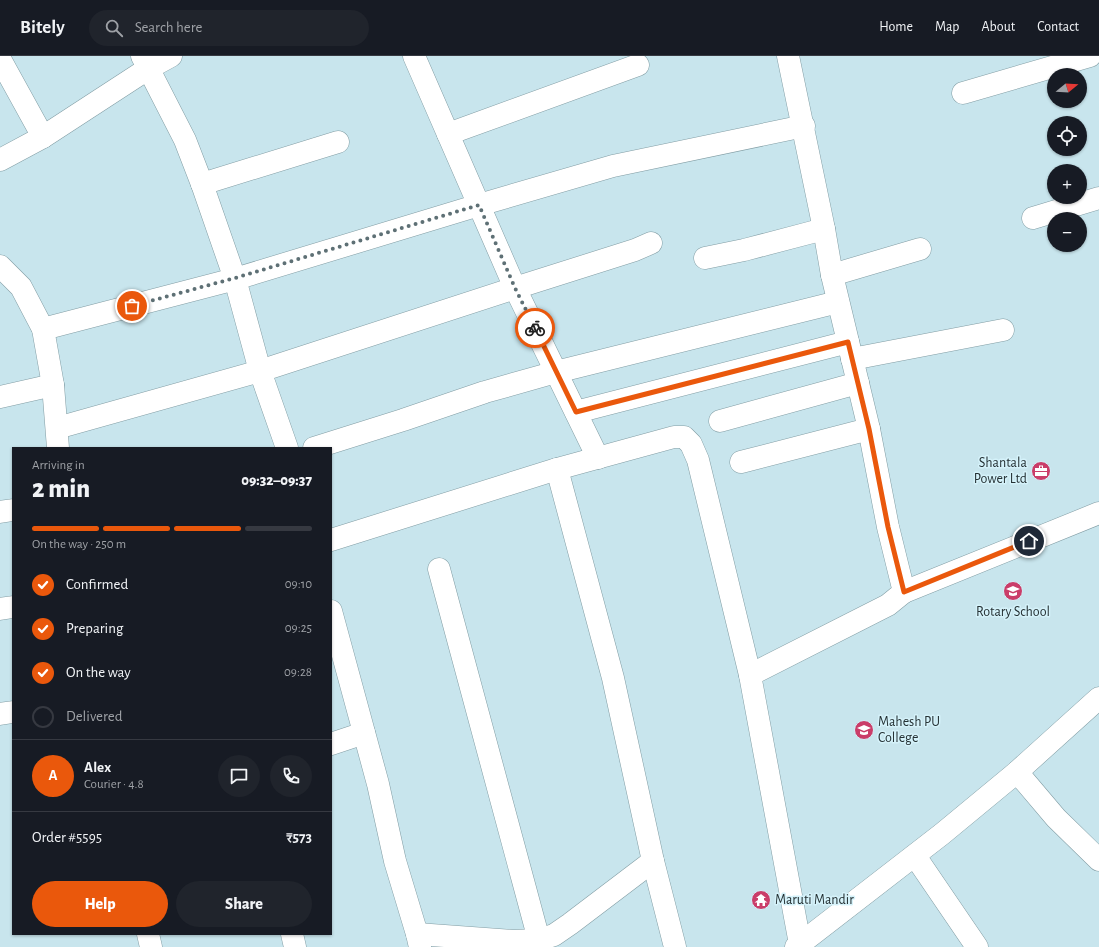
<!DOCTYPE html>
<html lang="en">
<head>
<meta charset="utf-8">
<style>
  body { margin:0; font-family:"Alegreya Sans",sans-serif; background:#20242c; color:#f1f3f6; height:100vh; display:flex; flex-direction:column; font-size:15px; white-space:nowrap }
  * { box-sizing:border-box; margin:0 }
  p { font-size:13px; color:#9ea1a6 }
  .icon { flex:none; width:22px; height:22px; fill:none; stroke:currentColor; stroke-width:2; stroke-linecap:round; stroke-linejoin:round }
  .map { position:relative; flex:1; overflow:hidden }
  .drawer { position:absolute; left:12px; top:391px; width:320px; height:488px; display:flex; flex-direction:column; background:#171b24; border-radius:0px; box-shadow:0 1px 3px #0004 }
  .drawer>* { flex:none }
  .needle { width:26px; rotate:72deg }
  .tools { position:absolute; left:1047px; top:12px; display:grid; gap:8px }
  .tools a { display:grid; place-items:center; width:40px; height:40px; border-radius:50%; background:#171b24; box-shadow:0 1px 3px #0004; font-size:20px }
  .pin { position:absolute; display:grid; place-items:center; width:34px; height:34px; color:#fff; margin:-17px; border:2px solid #fff; border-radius:50%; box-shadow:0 1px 4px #0007 }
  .courier { position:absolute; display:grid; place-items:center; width:40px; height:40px; margin:-20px; border:3px solid #ea580c; border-radius:50%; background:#fff; color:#222; box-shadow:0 1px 5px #0007 }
  .headline em { font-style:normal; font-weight:800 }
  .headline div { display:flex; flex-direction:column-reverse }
  .headline { display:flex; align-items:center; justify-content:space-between; height:68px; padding:0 20px }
  h1 { font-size:26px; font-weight:800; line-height:30px }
  .bar { display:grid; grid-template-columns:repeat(4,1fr); gap:6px 4px; align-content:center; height:48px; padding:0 20px }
  .bar i { height:5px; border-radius:3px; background:#363941 }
  .bar .on { background:#ea580c }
  .bar p { grid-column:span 4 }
  .line { display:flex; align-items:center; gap:10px; padding:0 20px; border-top:1px solid #363941 }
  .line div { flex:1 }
  .round { display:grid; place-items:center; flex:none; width:42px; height:42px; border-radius:21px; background:#20242c }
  ol { padding:0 20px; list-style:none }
  li { display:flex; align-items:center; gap:12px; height:44px }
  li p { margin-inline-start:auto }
  li .icon { padding:4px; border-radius:50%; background:#ea580c; color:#fff; stroke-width:4 }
  li:last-child { color:#9ea1a6 }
  li i { width:22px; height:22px; border:2px solid #363941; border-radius:50% }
  .action { display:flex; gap:8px; margin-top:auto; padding:8px 20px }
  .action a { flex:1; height:46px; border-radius:24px; background:#ea580c; color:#fff; font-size:16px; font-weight:800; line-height:46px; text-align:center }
  .action a+a { background:#20242c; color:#f1f3f6 }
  header { display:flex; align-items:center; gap:24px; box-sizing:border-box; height:56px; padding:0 20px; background:#171b24; border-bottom:1px solid #363941 }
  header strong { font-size:19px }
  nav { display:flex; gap:22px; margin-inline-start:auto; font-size:14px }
  .search { width:280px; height:36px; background:#20242c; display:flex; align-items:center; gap:10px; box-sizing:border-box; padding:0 14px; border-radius:22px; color:#9ea1a6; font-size:15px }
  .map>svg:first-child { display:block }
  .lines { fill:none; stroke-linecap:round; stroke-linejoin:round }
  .minor-casing { stroke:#829da4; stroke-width:23 }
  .minor { stroke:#fff; stroke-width:22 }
  .done { stroke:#5e7075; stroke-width:4; stroke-dasharray:0 7.2 }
  .route { stroke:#ea580c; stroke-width:5 }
  .labels { text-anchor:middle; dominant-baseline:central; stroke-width:3; stroke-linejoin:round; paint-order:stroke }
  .poi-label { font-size:14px; fill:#253134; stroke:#d5f2fa; text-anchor:start }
</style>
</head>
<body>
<header>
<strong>Bitely</strong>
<div class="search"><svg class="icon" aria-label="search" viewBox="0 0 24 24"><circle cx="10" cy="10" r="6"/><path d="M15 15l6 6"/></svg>Search here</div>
<nav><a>Home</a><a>Map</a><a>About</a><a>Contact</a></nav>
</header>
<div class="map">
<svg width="1099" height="891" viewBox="0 0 1099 891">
  <rect width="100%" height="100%" fill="#c8e5ed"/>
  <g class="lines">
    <defs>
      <g id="minor">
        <path d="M 142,0 L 185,84 L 202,128 L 235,223 L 260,315 L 287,392"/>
        <path d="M 414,0 L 515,232 L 598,402"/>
        <path d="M 0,3 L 43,81"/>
        <path d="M 963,37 L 1090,0"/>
        <path d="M 448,78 L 638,9"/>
        <path d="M 0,104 L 43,81 L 149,12 L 171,0"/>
        <path d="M 202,128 L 338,86"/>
        <path d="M 1033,162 L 1099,142"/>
        <path d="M 705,202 L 744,194 L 824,173"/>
        <path d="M 0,210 L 21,231 L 43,273 L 53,329 L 58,392"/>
        <path d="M 832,219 L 920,193"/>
        <path d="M 43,273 L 235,223 L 479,149 L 613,110 L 804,70"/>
        <path d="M 852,303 L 1003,274"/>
        <path d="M 0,341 L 53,329"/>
        <path d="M 576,356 L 848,286"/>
        <path d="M 720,365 L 858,327"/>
        <path d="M 57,372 L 260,315 L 515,232 L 635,194 L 651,187"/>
        <path d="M 314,392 L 403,364 L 485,336 L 556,316 L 838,246"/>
        <path d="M 741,406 L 869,373"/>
        <path d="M 557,413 L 613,622 L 653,805 L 675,891"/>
        <path d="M 0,456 L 13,454"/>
        <path d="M 331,484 L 557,413 L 674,381 L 684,381 L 691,388 L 698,404 L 750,619 L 800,888 L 803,891"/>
        <path d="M 439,513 L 539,884"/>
        <path d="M 904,536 L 1099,457"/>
        <path d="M 0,553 L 13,551"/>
        <path d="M 331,555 L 378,728 L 395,805 L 417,878 L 420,891"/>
        <path d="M 750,619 L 888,549 L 904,536 L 888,471 L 869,373 L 832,219 L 824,173 L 788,0"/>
        <path d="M 0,658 L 13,656"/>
        <path d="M 331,688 L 364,677"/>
        <path d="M 1017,716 L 1056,762 L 1099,804"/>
        <path d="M 915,800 L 977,891"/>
        <path d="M 148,878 L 151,891"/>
        <path d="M 292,878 L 295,891"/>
        <path d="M 417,878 L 513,885 L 539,884 L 554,879 L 570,868 L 653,805"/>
        <path d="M 796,891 L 942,778 L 1017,716 L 1099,642"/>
      </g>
    </defs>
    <use href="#minor" class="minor-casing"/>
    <use href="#minor" class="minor"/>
  </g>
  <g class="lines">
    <path class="done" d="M 132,250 L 235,222 L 479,149 L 515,232 L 535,272"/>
    <path class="route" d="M 535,272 L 576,356 L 848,286 L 869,373 L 888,471 L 904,536 L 1029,485"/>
  </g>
  <defs>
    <symbol id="office-disc" viewBox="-11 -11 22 22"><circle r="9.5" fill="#ca3d69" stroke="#d5f2fa"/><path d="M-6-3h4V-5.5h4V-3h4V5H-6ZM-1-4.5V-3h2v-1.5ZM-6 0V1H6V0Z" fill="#fff"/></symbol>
    <symbol id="school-disc" viewBox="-11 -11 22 22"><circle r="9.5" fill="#ca3d69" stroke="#d5f2fa"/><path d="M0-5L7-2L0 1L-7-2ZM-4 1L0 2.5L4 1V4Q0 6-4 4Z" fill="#fff"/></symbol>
    <symbol id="university-disc" viewBox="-11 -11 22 22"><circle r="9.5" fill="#ca3d69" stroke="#d5f2fa"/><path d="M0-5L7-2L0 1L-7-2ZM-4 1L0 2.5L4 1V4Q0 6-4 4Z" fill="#fff"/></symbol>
    <symbol id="temple-disc" viewBox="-11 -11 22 22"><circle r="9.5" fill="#ca3d69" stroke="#d5f2fa"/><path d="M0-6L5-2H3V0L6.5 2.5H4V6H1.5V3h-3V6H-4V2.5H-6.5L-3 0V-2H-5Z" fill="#fff"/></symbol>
  </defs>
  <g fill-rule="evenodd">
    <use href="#office-disc" x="1030" y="404" width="22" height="22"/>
    <use href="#school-disc" x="1002" y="524" width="22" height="22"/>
    <use href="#university-disc" x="853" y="663" width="22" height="22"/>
    <use href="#temple-disc" x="750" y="833" width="22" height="22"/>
  </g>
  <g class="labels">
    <g class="poi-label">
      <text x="1027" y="407" text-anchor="end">Shantala<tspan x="1027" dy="16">Power Ltd</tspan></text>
      <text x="1013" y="556" text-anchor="middle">Rotary School</text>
      <text x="878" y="666">Mahesh PU<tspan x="878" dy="16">College</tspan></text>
      <text x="775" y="844">Maruti Mandir</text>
    </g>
  </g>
</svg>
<div class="tools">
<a><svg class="needle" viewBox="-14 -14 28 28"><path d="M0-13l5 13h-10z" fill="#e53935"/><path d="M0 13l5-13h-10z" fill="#9ea1a6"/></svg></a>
<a><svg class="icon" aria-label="locate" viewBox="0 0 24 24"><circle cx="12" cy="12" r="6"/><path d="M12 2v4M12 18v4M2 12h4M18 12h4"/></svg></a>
<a>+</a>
<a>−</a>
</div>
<div class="pin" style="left:132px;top:250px;background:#ea580c"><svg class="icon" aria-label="bag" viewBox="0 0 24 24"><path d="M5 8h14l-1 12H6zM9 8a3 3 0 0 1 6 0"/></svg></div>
<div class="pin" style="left:1029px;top:485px;background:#1f2937"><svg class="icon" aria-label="home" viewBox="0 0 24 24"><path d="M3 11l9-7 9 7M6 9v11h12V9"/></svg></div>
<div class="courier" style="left:535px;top:272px"><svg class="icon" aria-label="bike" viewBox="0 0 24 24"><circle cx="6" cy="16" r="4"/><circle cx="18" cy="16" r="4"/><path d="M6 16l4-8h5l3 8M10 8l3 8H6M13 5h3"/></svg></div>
<section class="drawer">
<div class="headline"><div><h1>2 min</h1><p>Arriving in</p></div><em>09:32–09:37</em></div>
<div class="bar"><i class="on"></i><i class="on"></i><i class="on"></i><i></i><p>On the way · 250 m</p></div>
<ol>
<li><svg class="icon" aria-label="check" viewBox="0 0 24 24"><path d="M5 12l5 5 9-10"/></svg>Confirmed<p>09:10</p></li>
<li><svg class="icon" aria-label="check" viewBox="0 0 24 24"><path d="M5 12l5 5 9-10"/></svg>Preparing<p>09:25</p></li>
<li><svg class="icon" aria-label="check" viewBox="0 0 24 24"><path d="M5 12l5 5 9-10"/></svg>On the way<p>09:28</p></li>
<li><i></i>Delivered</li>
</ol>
<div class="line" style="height:72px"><b class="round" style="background:#ea580c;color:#fff">A</b><div><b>Alex</b><p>Courier · 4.8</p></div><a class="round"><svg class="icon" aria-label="chat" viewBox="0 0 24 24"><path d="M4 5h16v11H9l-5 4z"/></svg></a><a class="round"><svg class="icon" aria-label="phone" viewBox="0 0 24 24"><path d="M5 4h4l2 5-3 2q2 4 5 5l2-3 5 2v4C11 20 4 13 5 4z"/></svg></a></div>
<div class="line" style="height:52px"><div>Order #5595</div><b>₹573</b></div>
<div class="action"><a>Help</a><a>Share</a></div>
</section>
</div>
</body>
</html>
